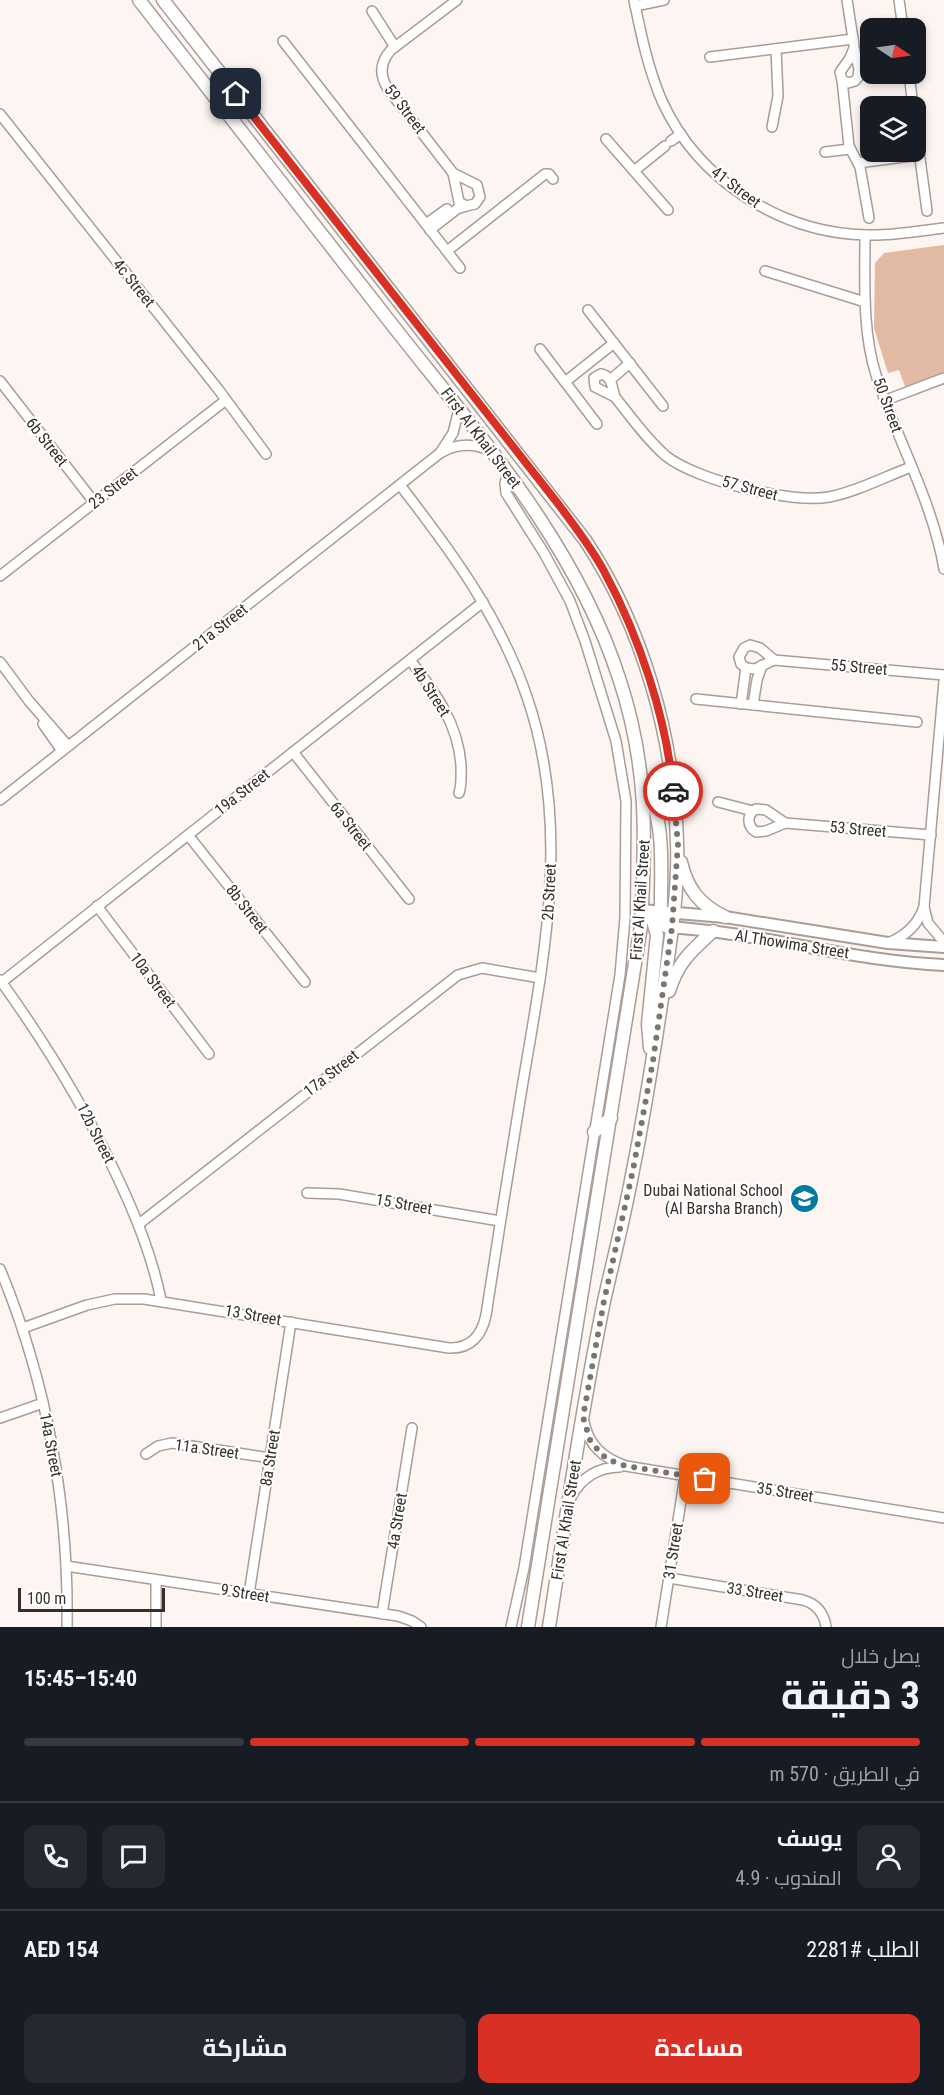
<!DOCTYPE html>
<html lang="ar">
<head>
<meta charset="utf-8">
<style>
  body { margin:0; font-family:"Roboto Condensed",Cairo,sans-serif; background:#242831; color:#f1f3f6; direction:rtl; height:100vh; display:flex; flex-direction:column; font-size:22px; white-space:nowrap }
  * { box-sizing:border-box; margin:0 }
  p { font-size:20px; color:#9ea1a6 }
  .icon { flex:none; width:33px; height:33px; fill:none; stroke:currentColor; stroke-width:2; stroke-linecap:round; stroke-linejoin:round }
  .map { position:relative; height:1627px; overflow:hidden; direction:ltr }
  .panel { display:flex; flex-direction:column; background:#171b24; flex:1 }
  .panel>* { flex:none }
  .needle { width:39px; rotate:103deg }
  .buttons { position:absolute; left:860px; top:18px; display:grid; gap:12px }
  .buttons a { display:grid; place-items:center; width:66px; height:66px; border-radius:12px; background:#171b24; box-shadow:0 3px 9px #0003; font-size:30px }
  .scale { position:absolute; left:18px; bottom:15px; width:147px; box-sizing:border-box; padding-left:6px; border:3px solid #35302d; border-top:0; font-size:16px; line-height:21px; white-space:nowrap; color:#35302d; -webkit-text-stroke:4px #fff; paint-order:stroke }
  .pin { position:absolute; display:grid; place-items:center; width:51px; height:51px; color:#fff; margin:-26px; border-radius:12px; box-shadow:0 3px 9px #0006 }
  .courier { position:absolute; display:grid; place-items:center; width:60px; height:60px; margin:-30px; border:4px solid #d93025; border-radius:50%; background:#fff; color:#222; box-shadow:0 2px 8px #0007 }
  .headline em { font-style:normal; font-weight:700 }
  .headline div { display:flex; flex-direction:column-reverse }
  .headline { display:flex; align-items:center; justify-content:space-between; height:102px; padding:0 24px }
  h1 { font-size:39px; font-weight:700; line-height:45px }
  .bar { display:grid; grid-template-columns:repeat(4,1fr); gap:9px 6px; align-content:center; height:72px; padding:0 24px }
  .bar i { height:8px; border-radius:4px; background:#363941 }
  .bar .current { background:#d93025 }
  .bar p { grid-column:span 4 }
  .line { display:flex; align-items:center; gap:15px; padding:0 24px; border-top:2px solid #363941 }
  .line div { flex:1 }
  .round { display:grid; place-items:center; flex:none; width:63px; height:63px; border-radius:12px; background:#242831 }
  .primary-button { display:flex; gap:12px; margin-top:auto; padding:12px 24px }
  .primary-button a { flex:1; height:69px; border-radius:12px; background:#d93025; color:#fff; font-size:24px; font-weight:700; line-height:69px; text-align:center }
  .primary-button a+a { background:#242831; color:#f1f3f6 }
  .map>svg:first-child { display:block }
  .green { fill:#e2baa3 }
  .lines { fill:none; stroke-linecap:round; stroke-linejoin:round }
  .minor-casing { stroke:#a99d96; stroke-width:12 }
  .tertiary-casing { stroke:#a99d96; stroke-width:14 }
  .secondary-casing { stroke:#a99d96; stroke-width:15 }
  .minor { stroke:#fff; stroke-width:9 }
  .tertiary { stroke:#fff; stroke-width:10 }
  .secondary { stroke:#fff; stroke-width:12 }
  .done { stroke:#7b7572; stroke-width:6; stroke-dasharray:0 10.8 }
  .route { stroke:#d93025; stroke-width:8 }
  .labels { text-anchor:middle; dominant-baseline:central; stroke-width:4.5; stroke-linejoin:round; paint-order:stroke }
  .street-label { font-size:16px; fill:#35302d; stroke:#fff }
  .poi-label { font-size:16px; fill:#35302d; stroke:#fff; text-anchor:end }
</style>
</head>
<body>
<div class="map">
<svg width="944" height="1627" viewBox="0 0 944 1627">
  <rect width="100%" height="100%" fill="#fdf5f1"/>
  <path class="green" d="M 944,245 L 944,377 L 906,389 L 899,370 L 888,373 L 874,328 L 875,263 L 884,253 Z"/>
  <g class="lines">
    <defs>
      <g id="minor">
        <path d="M 634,0 C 641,34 648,69 662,101 C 698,180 780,233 866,235 C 892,236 918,231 944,228"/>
        <path d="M 847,0 L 854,45"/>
        <path d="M 899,0 L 903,28"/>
        <path d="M 635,6 L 664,0"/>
        <path d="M 372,11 L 395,47"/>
        <path d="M 283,41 L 460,268"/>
        <path d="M 854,48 L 859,69 L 858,77 L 855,81 L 848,83 L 842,80 L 840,72 L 850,58 Z"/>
        <path d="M 710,57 L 853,39"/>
        <path d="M 909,74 L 913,106"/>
        <path d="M 842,80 L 849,146 L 860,167 L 869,218"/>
        <path d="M 0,114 L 218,389 L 266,454"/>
        <path d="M 915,121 L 927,211"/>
        <path d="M 772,127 L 778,96 L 776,49"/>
        <path d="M 606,139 L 668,210"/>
        <path d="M 671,141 L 681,134"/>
        <path d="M 825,152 L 850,149"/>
        <path d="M 858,163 L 919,155"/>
        <path d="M 634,171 L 665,146"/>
        <path d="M 453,173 L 388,89 C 379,75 380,62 391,50 L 457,0"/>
        <path d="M 453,173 L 477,185 L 480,197 L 475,204 L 466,206 L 459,202 Z"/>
        <path d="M 426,224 L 447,209"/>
        <path d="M 430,230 L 457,209 L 466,206"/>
        <path d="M 865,235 C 865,282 862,330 876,375 C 897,440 933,502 944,569"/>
        <path d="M 447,251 L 545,174 L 549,174 L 553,179"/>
        <path d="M 765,271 L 865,302"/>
        <path d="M 588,310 L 663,406"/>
        <path d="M 540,349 L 597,424"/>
        <path d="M 601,374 C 612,376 612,387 615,397 L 595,387 L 594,378 Z"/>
        <path d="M 610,380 L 630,363"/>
        <path d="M 0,381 L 94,502"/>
        <path d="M 565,382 L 614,343"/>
        <path d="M 615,397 C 631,417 647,440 666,456 C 696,480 791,504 829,497 C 856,492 884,477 911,467"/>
        <path d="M 886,400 L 944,378"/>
        <path d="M 442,452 C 458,443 474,443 491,451"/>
        <path d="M 508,473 L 505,483 L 506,493 L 544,553 L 570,601 L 585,641 L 616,741 L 626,801 L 625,918 L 620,975 L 524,1568 L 511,1627"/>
        <path d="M 0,576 L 226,400"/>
        <path d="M 750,645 L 760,648 L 774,660 L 755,669 L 746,668 L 741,664 L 739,657 L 744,648 Z"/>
        <path d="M 410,660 C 435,692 458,723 461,765 C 461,774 462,784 459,793"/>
        <path d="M 774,660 L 944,675"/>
        <path d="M 0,662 L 29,701 L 68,746"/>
        <path d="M 696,699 L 917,722"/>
        <path d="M 741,704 L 746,668"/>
        <path d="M 753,705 L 757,680 L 762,665"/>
        <path d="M 43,724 L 62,751"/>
        <path d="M 293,752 L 409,899"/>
        <path d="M 0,800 L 440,453 L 453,433 L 459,409"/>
        <path d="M 718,802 L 753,811"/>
        <path d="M 756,809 L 766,810 L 785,823 L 766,831 L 756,832 C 747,826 746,815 756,809 Z"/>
        <path d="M 785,823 L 931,835"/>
        <path d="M 188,835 L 305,982"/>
        <path d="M 97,906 L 209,1054"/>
        <path d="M 924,907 L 928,923 L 944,942"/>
        <path d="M 888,943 C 906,936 918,925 924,907 L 944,681"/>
        <path d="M 0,980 C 44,1041 83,1104 115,1172 C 135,1214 152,1255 161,1300"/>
        <path d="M 2,982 L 483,602"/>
        <path d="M 307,1193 L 339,1194 L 500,1221"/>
        <path d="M 139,1224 L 458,975 L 482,968 L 540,978"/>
        <path d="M 0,1269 C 47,1382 69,1505 67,1627"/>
        <path d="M 23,1328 L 87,1305 L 115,1299 L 144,1299 L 449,1348 C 471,1349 482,1335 486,1315 C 498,1237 510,1160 523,1082 C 545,953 571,825 527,697 C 500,617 451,551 400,485"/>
        <path d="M 0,1418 L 43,1403"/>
        <path d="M 584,1422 C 589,1446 603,1458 626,1466 L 944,1518"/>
        <path d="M 146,1454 L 158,1446 L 172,1443 L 270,1458"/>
        <path d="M 571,1497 C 582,1477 598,1467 620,1467"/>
        <path d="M 66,1566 L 398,1616 L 412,1621 L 421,1627"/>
        <path d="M 669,1578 L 803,1600 C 817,1604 824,1613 826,1627"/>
        <path d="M 249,1594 L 291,1322"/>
        <path d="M 382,1614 L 412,1428"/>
        <path d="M 156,1627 L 156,1580"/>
        <path d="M 661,1627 L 685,1476"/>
      </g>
      <g id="tertiary">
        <path d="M 641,910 L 725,917 L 888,943 L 944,947"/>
        <path d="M 665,927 C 759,932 850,961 944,965"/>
      </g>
      <g id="secondary">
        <path d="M 139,0 C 223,107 306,215 390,322 C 477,433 575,542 619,678 C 648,765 646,835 641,926 L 528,1627"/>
        <path d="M 163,0 L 585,540 C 643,627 674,738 677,842 C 679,892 670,943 663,992 C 654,1052 645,1111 633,1170 C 625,1214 614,1257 604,1301 C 582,1409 566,1518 549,1627"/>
        <path d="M 645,786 C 667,820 660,876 661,915 L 665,922 L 672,927"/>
        <path d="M 681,862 C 687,889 700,905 725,917"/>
        <path d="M 641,910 L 653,921 L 657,935 L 648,1024 L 650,1048"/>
        <path d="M 669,991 C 678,962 691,951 713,931"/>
        <path d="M 594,1132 L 611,1118"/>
      </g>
    </defs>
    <use href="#minor" class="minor-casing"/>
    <use href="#tertiary" class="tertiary-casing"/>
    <use href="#secondary" class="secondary-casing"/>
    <use href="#minor" class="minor"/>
    <use href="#tertiary" class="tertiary"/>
    <use href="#secondary" class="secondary"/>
  </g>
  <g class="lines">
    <path class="done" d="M 673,791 L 678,844 L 672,927 L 653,1061 L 633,1170 L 604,1301 L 583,1417 L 590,1440 L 601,1454 L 609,1460 L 626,1466 L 705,1479"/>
    <path class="route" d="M 236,94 L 559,505 C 575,527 592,548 605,573 C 639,636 667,719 673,791"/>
  </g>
  <defs>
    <symbol id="school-disc" viewBox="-11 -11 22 22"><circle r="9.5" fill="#0479a2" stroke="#fff"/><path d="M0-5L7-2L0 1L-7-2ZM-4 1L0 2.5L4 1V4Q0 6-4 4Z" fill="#fff"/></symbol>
  </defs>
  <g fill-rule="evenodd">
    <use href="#school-disc" x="788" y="1182" width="33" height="33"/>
  </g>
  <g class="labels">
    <g class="street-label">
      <text transform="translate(405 109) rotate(53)">59 Street</text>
      <text transform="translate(736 187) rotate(37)">41 Street</text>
      <text transform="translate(134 283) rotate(51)">4c Street</text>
      <text transform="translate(888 405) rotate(70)">50 Street</text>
      <text transform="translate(481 438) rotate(53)">First Al Khail Street</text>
      <text transform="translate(47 442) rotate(52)">6b Street</text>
      <text transform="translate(113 488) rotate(-38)">23 Street</text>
      <text transform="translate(750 488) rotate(15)">57 Street</text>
      <text transform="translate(220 627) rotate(-38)">21a Street</text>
      <text transform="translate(859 667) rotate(5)">55 Street</text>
      <text transform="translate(431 691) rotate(57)">4b Street</text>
      <text transform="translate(242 792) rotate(-38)">19a Street</text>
      <text transform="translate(351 826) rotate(52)">6a Street</text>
      <text transform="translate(858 829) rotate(5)">53 Street</text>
      <text transform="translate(549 892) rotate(-87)">2b Street</text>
      <text transform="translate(640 900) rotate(-86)">First Al Khail Street</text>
      <text transform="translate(247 909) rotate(52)">8b Street</text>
      <text transform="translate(792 944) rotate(9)">Al Thowima Street</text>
      <text transform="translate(153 980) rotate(53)">10a Street</text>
      <text transform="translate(331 1073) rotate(-38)">17a Street</text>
      <text transform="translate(96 1133) rotate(63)">12b Street</text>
      <text transform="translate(404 1204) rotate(10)">15 Street</text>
      <text transform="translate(253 1315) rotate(10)">13 Street</text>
      <text transform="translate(51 1445) rotate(79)">14a Street</text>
      <text transform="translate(207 1449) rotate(8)">11a Street</text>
      <text transform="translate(270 1458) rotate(-81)">8a Street</text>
      <text transform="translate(785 1492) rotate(9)">35 Street</text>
      <text transform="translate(566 1520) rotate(-81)">First Al Khail Street</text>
      <text transform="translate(397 1521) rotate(-81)">4a Street</text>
      <text transform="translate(673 1551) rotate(-81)">31 Street</text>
      <text transform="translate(755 1592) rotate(9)">33 Street</text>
      <text transform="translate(245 1593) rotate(9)">9 Street</text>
    </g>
    <g class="poi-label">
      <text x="783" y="1190">Dubai National School<tspan x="783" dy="18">(Al Barsha Branch)</tspan></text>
    </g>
  </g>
</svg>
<div class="buttons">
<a><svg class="needle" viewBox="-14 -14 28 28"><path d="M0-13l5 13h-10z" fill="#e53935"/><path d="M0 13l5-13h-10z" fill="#9ea1a6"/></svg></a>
<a><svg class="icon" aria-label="layers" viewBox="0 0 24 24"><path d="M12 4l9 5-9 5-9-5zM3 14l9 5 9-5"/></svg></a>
</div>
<div class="scale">100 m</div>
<div class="pin" style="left:705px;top:1479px;background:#ea580c"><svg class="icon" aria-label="bag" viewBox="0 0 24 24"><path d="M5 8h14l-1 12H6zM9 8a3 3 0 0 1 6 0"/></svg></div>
<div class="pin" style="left:236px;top:94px;background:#1f2937"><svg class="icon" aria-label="home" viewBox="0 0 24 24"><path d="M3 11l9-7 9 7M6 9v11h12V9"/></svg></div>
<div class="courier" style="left:673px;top:791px"><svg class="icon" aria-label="car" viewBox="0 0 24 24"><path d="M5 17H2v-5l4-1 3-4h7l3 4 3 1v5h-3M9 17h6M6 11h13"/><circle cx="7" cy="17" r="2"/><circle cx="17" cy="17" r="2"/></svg></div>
</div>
<section class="panel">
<div class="headline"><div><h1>3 دقيقة</h1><p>يصل خلال</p></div><em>15:40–15:45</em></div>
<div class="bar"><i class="current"></i><i class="current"></i><i class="current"></i><i></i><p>في الطريق · 570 m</p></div>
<div class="line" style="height:108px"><a class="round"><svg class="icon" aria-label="person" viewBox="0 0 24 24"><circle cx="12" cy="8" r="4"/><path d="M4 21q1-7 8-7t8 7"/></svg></a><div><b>يوسف</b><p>المندوب · 4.9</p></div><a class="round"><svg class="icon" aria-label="chat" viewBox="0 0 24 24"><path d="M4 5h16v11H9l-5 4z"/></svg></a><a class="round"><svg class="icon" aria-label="phone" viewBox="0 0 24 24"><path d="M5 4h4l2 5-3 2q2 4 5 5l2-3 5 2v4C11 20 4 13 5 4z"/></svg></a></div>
<div class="line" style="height:78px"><div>الطلب #2281</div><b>AED 154</b></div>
<div class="primary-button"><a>مساعدة</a><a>مشاركة</a></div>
</section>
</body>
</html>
